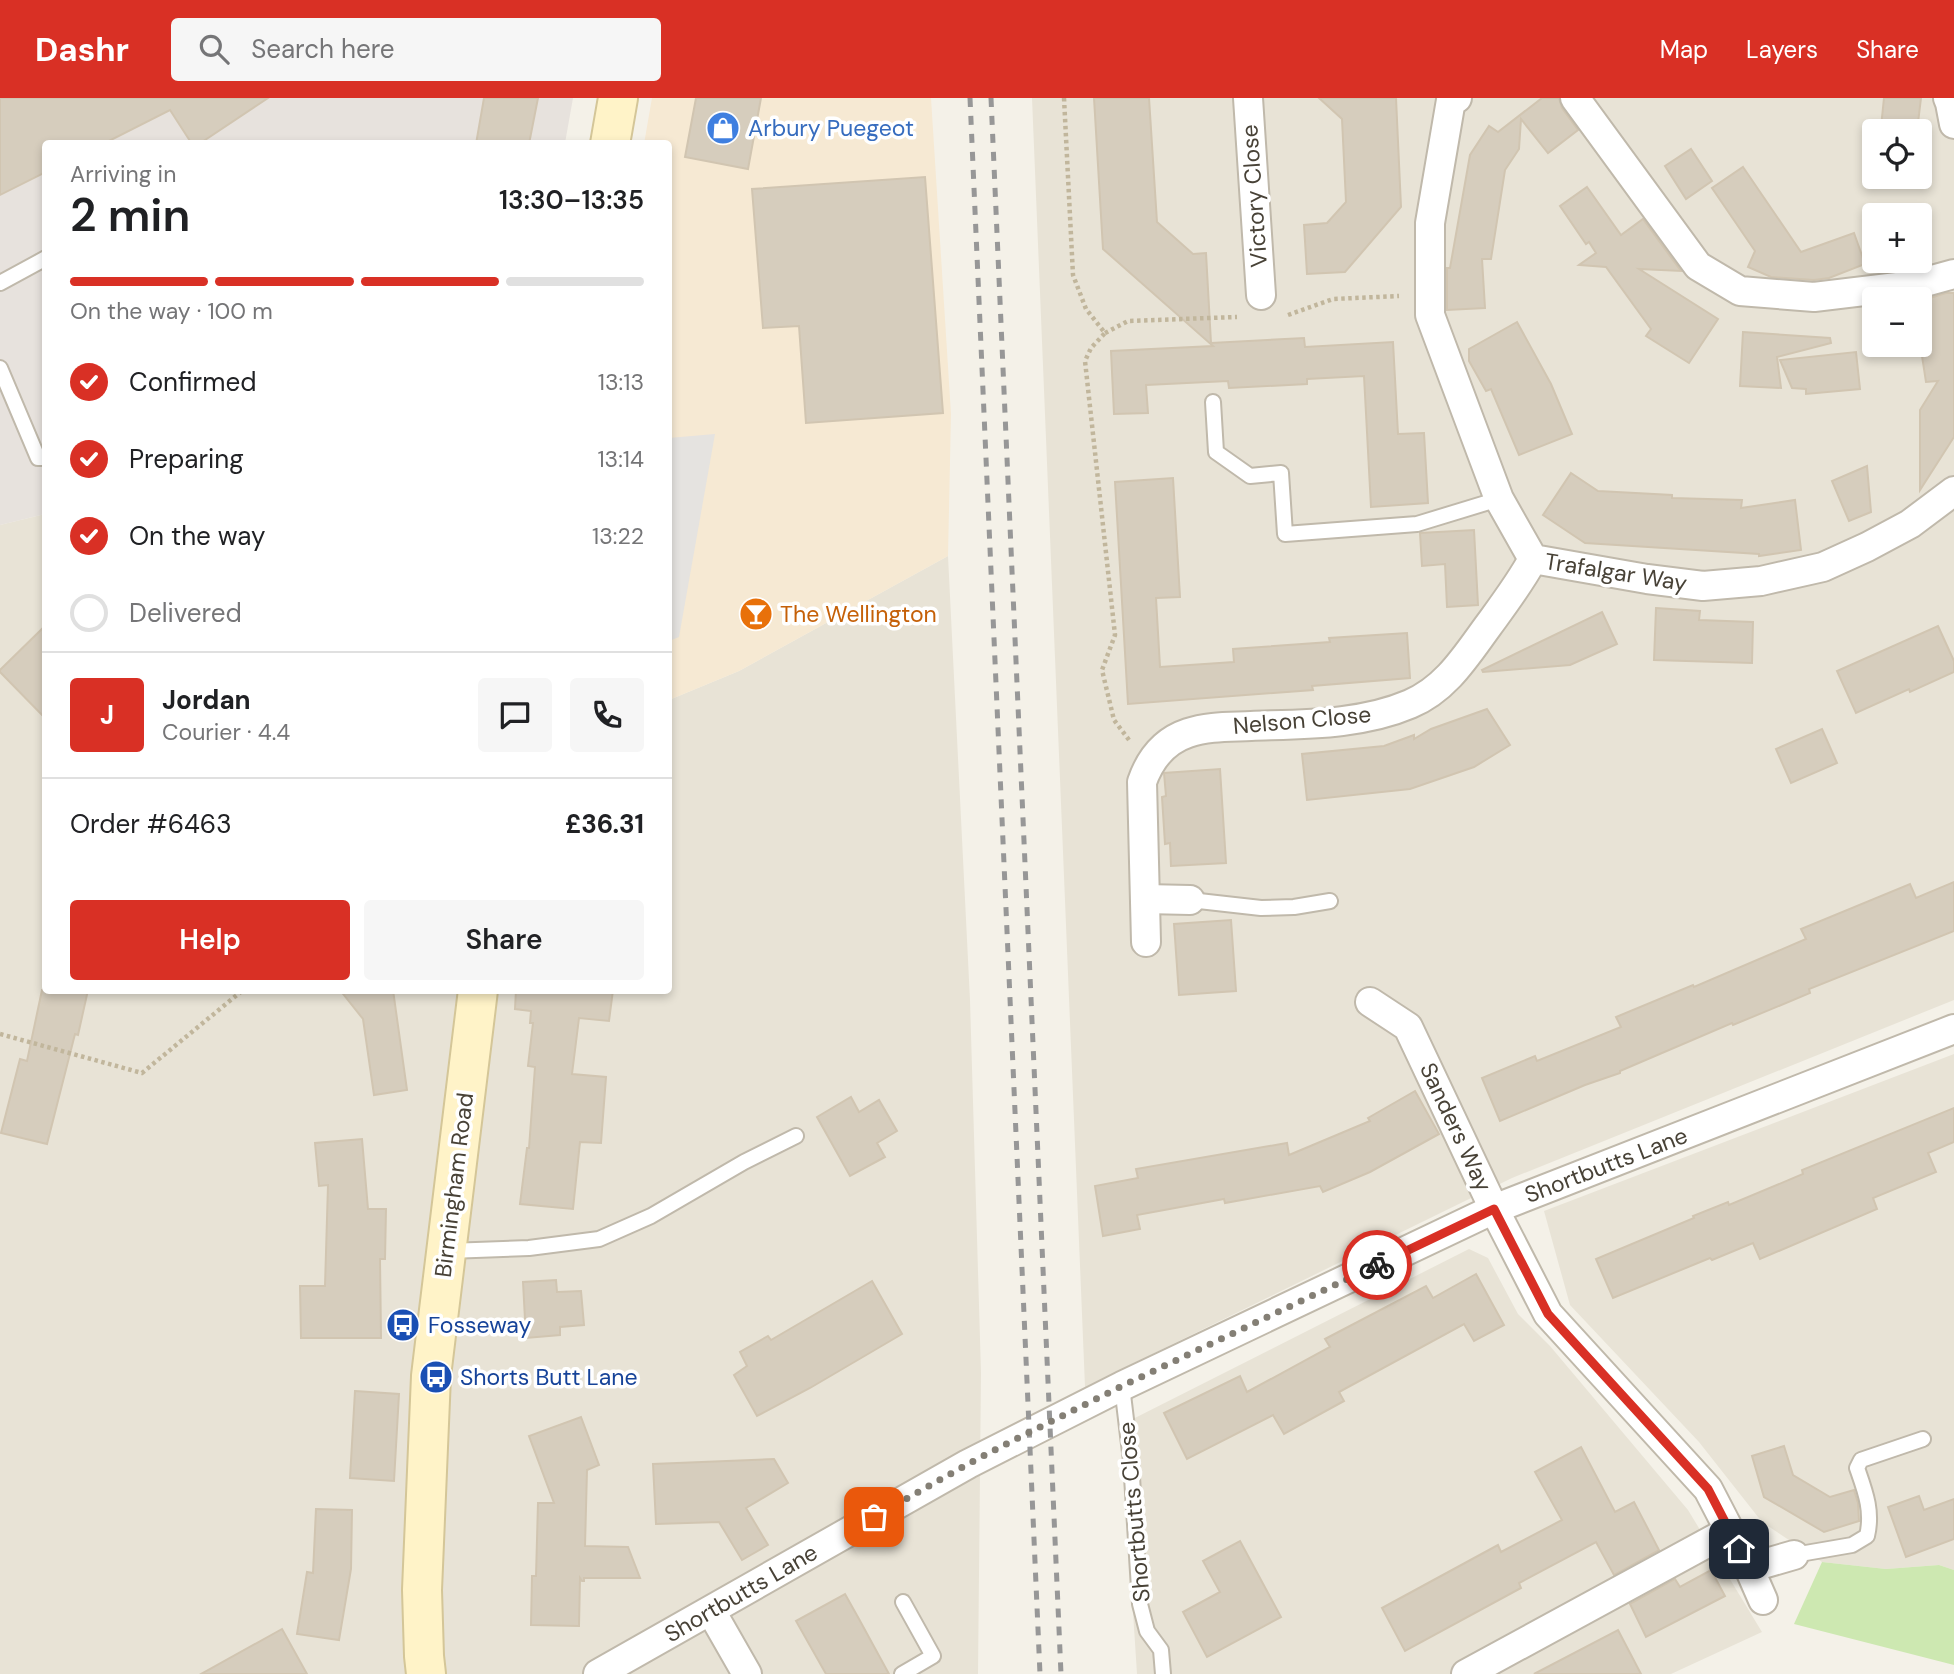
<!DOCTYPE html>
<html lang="en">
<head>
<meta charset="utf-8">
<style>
  body { margin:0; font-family:"DM Sans",sans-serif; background:#f6f6f6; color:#202124; height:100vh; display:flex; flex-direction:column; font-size:26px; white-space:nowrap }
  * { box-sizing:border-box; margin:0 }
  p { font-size:23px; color:#757577 }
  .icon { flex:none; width:38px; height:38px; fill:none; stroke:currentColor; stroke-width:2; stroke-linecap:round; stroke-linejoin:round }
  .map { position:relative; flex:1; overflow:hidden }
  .details { position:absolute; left:42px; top:42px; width:630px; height:854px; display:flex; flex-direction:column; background:#fff; border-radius:7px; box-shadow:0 4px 10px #0003 }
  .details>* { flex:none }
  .tools { position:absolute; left:1862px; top:21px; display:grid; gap:14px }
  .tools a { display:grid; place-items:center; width:70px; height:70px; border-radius:7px; background:#fff; box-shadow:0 4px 10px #0003; font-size:35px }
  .pin { position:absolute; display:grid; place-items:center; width:60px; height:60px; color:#fff; margin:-30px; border-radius:14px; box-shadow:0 4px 10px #0006 }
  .courier { position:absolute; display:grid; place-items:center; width:70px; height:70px; margin:-35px; border:5px solid #d93025; border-radius:50%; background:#fff; color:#222; box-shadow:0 2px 9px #0007 }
  .headline em { font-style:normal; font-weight:600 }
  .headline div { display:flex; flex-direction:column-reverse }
  .headline { display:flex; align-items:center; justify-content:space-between; height:119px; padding:0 28px }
  h1 { font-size:46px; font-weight:600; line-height:52px }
  .bar { display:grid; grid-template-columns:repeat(4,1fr); gap:10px 7px; align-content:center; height:84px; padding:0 28px }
  .bar i { height:9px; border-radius:5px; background:#e0e0e0 }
  .bar .selected { background:#d93025 }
  .bar p { grid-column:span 4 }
  .line { display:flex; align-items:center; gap:18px; padding:0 28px; border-top:2px solid #e0e0e0 }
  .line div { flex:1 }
  .round { display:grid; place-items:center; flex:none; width:74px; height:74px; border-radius:7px; background:#f6f6f6 }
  ol { padding:0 28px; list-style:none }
  li { display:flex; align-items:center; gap:21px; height:77px }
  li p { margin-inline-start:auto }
  li .icon { padding:7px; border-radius:50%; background:#d93025; color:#fff; stroke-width:4 }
  li:last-child { color:#757577 }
  li i { width:38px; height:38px; border:4px solid #e0e0e0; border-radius:50% }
  .action { display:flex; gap:14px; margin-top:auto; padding:14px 28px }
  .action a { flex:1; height:80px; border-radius:7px; background:#d93025; color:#fff; font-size:28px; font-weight:600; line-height:80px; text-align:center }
  .action a+a { background:#f6f6f6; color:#202124 }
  header { display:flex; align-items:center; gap:42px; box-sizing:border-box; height:98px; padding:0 35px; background:#d93025; color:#fff }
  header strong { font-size:33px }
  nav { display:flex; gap:38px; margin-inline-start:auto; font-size:24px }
  .search { width:490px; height:63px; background:#f6f6f6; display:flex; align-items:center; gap:18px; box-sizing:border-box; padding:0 24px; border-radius:7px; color:#757577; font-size:26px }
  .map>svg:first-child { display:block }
  .residential { fill:#e8e3d6; fill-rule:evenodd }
  .commercial { fill:#f6e9d3 }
  .industrial { fill:#e7e2dd }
  .green { fill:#cde8b1 }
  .parking { fill:#e5e3e0 }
  .building { fill:#d6cdbd; stroke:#d1c5b1; stroke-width:2 }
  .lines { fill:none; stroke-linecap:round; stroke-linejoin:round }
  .lane-casing { stroke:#c0b9ab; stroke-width:18 }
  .street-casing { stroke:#c0b9ab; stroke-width:32 }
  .secondary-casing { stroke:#d4c698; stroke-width:42 }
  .path { stroke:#c1b69c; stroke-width:4.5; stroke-dasharray:3.5 3.5; stroke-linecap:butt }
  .lane { stroke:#fff; stroke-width:14 }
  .street { stroke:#fff; stroke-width:28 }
  .secondary { stroke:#fff3c8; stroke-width:38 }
  .rail { stroke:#979797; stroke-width:5; stroke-dasharray:9 9; stroke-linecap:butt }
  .done { stroke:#847f75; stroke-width:7; stroke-dasharray:0 12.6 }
  .route { stroke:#d93025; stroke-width:9 }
  .labels { text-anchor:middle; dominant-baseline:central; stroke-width:7; stroke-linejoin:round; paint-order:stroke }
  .shop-label { font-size:23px; fill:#366cbe; stroke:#fff; text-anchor:start }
  .street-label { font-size:23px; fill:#484237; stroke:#fff }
  .food-label { font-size:23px; fill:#c56008; stroke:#fff; text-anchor:start }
  .transit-label { font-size:23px; fill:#164399; stroke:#fff; text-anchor:start }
</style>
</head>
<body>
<header>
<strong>Dashr</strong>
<div class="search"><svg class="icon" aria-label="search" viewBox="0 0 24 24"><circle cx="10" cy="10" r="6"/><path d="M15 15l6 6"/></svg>Search here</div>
<nav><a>Map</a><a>Layers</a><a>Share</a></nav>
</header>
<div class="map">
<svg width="1954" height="1576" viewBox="0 0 1954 1576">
  <rect width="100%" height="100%" fill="#f4f1e8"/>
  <g class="residential">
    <path d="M 1032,0 L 1954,0 L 1954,902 L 1512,1080 L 1085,1289 ZM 1874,33 L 1920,33 L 1920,79 L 1874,79 ZM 1874,117 L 1920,117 L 1920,163 L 1874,163 ZM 1874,201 L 1920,201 L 1920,247 L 1874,247 Z"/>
    <path d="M 45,416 L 46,892 L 668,892 L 669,602 L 739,573 L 948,458 L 970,902 L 981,1275 L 978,1576 L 0,1576 L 0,427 Z"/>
    <path d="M 1954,956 L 1954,1472 L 1939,1467 L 1886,1471 L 1822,1464 L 1762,1424 L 1699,1344 L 1570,1207 L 1544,1113 Z"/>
    <path d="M 1469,1151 L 1488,1160 L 1518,1216 L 1550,1248 L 1688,1412 L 1762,1534 L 1671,1576 L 1137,1576 L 1121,1327 Z"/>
  </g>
  <path class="commercial" d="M 652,0 L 931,0 L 951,316 L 948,458 L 739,573 L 669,602 L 668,46 L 644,46 Z"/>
  <path class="industrial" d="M 0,0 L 573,0 L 565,45 L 46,46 L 45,416 L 0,427 Z"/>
  <path class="green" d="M 1822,1464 L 1886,1471 L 1939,1467 L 1954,1472 L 1954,1567 L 1794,1526 Z"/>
  <path class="parking" d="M 715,336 L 679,539 L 669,543 L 669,340 Z"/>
  <g class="building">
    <path d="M 0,0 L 268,0 L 199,46 L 192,46 L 170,12 L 103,46 L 46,46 L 46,74 L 0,97 Z"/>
    <path d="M 484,0 L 538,0 L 529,46 L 476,46 Z"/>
    <path d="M 696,0 L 761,0 L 748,71 L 685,59 Z"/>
    <path d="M 1094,0 L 1149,0 L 1157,124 L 1193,156 L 1206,155 L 1211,245 L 1304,240 L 1305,249 L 1393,244 L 1398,336 L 1424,335 L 1428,405 L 1371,409 L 1364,278 L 1307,281 L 1307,286 L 1229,290 L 1228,283 L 1146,287 L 1148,315 L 1114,316 L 1111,253 L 1213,248 L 1103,151 Z"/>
    <path d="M 1319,0 L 1396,0 L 1401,109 L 1345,174 L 1307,176 L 1304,127 L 1327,125 L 1346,104 L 1342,21 Z"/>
    <path d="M 1542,0 L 1559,0 L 1562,10 L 1578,32 L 1548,55 L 1521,21 L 1519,51 L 1505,72 L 1491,161 L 1482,161 L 1485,210 L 1447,212 L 1447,170 L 1450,170 L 1470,57 L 1489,28 L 1498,34 Z"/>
    <path d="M 1884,0 L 1921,0 L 1917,33 L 1881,29 Z"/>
    <path d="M 1691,51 L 1712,83 L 1686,101 L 1665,68 Z"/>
    <path d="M 1743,69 L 1801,154 L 1854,135 L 1865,166 L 1829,180 L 1814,182 L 1771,179 L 1748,169 L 1755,153 L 1712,90 Z"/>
    <path d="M 925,79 L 943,315 L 806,325 L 799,228 L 763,230 L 752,91 Z"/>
    <path d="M 1587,89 L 1621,137 L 1643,121 L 1681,173 L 1639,171 L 1718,221 L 1689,265 L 1646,238 L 1651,231 L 1606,169 L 1579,167 L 1596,155 L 1589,144 L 1586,146 L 1560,108 Z"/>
    <path d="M 1946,195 L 1954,195 L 1954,339 L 1920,392 L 1920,312 L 1938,283 L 1926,284 L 1920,245 L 1926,245 L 1920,243 L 1920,203 Z"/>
    <path d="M 1517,224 L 1551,286 L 1572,336 L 1519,357 L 1491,291 L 1486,293 L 1469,263 L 1469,251 Z"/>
    <path d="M 1743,234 L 1830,240 L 1831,245 L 1777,259 L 1781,290 L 1740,288 Z"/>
    <path d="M 1856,254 L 1860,291 L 1806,296 L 1806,291 L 1792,290 L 1780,262 Z"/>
    <path d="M 1867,368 L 1871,414 L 1849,423 L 1832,383 Z"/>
    <path d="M 1571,375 L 1598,393 L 1672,397 L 1672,400 L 1742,402 L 1741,410 L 1795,402 L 1801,452 L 1759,458 L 1759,456 L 1585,445 L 1543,417 Z"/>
    <path d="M 1173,380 L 1180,499 L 1156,500 L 1160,569 L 1234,564 L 1233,551 L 1330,544 L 1329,540 L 1407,535 L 1410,580 L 1312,588 L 1313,592 L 1128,606 L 1115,384 Z"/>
    <path d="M 1474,432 L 1478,507 L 1447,509 L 1445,466 L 1422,468 L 1420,435 Z"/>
    <path d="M 1656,510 L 1700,513 L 1699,522 L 1753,524 L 1752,565 L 1654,562 Z"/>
    <path d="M 1602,514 L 1617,546 L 1570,567 L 1483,574 L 1482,572 Z"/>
    <path d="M 46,527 L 46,621 L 0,574 L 0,572 Z"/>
    <path d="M 1938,528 L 1954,563 L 1954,574 L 1910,594 L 1909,591 L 1856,615 L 1837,573 Z"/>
    <path d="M 1487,611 L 1510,647 L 1474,669 L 1410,691 L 1307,702 L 1302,656 L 1384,648 L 1414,637 L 1414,641 L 1431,631 Z"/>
    <path d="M 1822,631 L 1837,665 L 1791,685 L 1776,651 Z"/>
    <path d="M 1220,671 L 1226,765 L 1171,768 L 1170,745 L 1165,746 L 1162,699 L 1166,698 L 1164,675 Z"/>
    <path d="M 1954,784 L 1954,833 L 1809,891 L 1810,895 L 1733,927 L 1732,925 L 1620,973 L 1620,975 L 1585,987 L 1500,1023 L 1482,980 L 1535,958 L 1537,963 L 1621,929 L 1616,919 L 1693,887 L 1694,889 L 1806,841 L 1801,831 L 1910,786 L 1916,800 Z"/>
    <path d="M 1231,822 L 1236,893 L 1179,897 L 1174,826 Z"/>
    <path d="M 42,892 L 88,892 L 78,937 L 75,936 L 47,1046 L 1,1035 L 20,961 L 27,963 Z"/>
    <path d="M 340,892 L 393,892 L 407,992 L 374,997 L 363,921 Z"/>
    <path d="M 516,892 L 613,892 L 609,923 L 579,920 L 572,976 L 606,979 L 601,1045 L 580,1044 L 573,1111 L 520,1106 L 527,1050 L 529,1050 L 535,969 L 528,968 L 533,925 L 530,925 L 531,913 L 515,911 Z"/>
    <path d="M 1415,993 L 1439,1036 L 1370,1074 L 1323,1094 L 1320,1088 L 1225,1105 L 1224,1101 L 1137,1117 L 1140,1131 L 1103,1138 L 1095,1088 L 1138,1080 L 1136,1071 L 1287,1045 L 1289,1057 L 1370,1023 L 1368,1020 Z"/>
    <path d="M 851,999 L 859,1014 L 879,1002 L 897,1033 L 877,1045 L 885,1059 L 850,1078 L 817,1019 Z"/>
    <path d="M 1954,1010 L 1954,1044 L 1928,1055 L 1936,1074 L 1873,1100 L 1877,1111 L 1760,1161 L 1753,1145 L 1712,1162 L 1710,1160 L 1613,1200 L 1596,1161 L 1694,1120 L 1693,1118 L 1728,1104 L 1729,1107 L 1803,1076 L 1802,1072 Z"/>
    <path d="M 362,1041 L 368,1111 L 386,1111 L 385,1161 L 380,1161 L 381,1240 L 301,1240 L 300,1188 L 325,1188 L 328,1087 L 319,1088 L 315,1045 Z"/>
    <path d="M 1476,1176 L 1504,1227 L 1474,1243 L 1464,1226 L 1339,1294 L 1344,1303 L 1284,1336 L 1273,1317 L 1187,1361 L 1164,1315 L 1240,1278 L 1247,1294 L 1330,1249 L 1325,1241 L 1426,1188 L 1433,1200 Z"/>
    <path d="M 556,1182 L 557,1194 L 581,1193 L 584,1227 L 560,1229 L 560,1237 L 526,1240 L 523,1184 Z"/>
    <path d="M 872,1183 L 902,1236 L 810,1290 L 757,1318 L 734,1277 L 747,1268 L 740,1254 L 768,1238 L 771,1242 Z"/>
    <path d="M 355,1293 L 399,1296 L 394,1383 L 350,1380 Z"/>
    <path d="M 581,1319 L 599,1367 L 587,1372 L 585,1448 L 628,1449 L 640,1480 L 584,1480 L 584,1483 L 582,1483 L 580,1480 L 579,1528 L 531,1527 L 532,1478 L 536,1478 L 538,1405 L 554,1405 L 529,1338 Z"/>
    <path d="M 1784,1348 L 1793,1377 L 1830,1399 L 1854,1392 L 1858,1405 L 1859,1423 L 1824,1434 L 1764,1399 L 1752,1358 Z"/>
    <path d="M 1581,1349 L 1615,1414 L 1634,1404 L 1659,1452 L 1614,1477 L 1596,1444 L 1519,1485 L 1521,1490 L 1405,1553 L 1382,1510 L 1498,1447 L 1501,1454 L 1562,1422 L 1535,1374 Z"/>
    <path d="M 774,1361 L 788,1385 L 746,1410 L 768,1447 L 742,1462 L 719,1424 L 656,1426 L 653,1366 Z"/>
    <path d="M 1919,1398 L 1924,1412 L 1954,1401 L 1954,1441 L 1906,1459 L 1888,1409 Z"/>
    <path d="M 316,1411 L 352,1412 L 351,1471 L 339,1542 L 297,1536 L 307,1474 L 313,1475 Z"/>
    <path d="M 1240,1443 L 1281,1519 L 1207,1559 L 1183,1514 L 1220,1494 L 1203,1463 Z"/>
    <path d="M 1711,1472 L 1725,1498 L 1646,1539 L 1630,1506 L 1675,1481 L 1680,1489 Z"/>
    <path d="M 845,1496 L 859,1521 L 889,1576 L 826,1576 L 796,1523 Z"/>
    <path d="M 282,1531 L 307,1576 L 201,1576 Z"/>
    <path d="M 1618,1532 L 1641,1576 L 1534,1576 Z"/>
  </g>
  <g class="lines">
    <defs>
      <g id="lane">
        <path d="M 0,185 L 46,160"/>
        <path d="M 0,270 L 38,360 L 46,360"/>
        <path d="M 1213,304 L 1216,354 L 1250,378 L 1281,375 L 1285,436 L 1417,426 L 1499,401"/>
        <path d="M 1190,802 L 1261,810 L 1294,809 L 1330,803"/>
        <path d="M 448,1153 L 529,1150 L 599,1141 L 651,1118 L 744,1064 L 796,1038"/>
        <path d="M 1122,1288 L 1131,1363 L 1140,1506 L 1147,1533 L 1161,1552 L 1163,1576"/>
        <path d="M 1794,1457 L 1852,1447 L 1867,1438 C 1873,1413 1865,1393 1857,1370 L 1861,1362 L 1923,1341"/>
        <path d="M 902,1576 L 933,1558 L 903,1504"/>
      </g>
      <g id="street">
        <path d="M 1248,0 L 1261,197"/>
        <path d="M 1457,0 L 1451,2 L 1430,125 L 1430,217 L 1499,401 L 1533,461 L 1647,481 L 1703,488 L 1761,483 L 1823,469 L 1867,449 L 1910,426 L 1954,393"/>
        <path d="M 1575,0 L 1698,168 L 1740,193 L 1814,199 L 1914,187 L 1954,176"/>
        <path d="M 1948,0 L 1950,5 L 1954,26"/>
        <path d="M 1145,801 L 1190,802"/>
        <path d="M 1146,844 L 1142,684 C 1150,661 1164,643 1188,635 C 1208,628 1230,629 1251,628 C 1304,626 1361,627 1410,606 C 1446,591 1466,558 1488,528 C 1504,506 1520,485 1533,461"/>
        <path d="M 1370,904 L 1408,929 L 1494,1111 L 1548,1216 L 1708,1391 L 1749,1470 L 1763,1502"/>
        <path d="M 1749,1470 L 1794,1457"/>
        <path d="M 711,1513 L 747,1576"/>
        <path d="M 598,1576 L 968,1366 L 1122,1288 L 1494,1111 L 1954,931"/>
        <path d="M 1466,1576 L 1729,1433"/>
      </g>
      <g id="secondary">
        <path d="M 610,46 L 618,0"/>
        <path d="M 426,1576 L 424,1558 L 422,1492 L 431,1278 L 478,892"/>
      </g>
    </defs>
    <use href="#lane" class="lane-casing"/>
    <use href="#street" class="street-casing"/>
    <use href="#secondary" class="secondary-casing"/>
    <g class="path">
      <path d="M 1064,0 L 1073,177 L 1086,211 L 1105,235 L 1091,250 L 1085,263 L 1115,537 L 1102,572 L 1114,622 L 1129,642"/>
      <path d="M 1288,217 L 1333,201 L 1399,198"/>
      <path d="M 1105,235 L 1128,223 L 1237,219"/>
      <path d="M 0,936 L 142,975 L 243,892"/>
    </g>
    <use href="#lane" class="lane"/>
    <use href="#street" class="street"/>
    <use href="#secondary" class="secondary"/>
    <g class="rail">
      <path d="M 970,0 L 1040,1576"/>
      <path d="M 991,0 L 1061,1576"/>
    </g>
  </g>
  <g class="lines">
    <path class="done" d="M 874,1419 L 968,1366 L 1012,1343 L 1122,1288 L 1377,1167"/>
    <path class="route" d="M 1377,1167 L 1494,1111 L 1548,1216 L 1708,1391 L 1739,1451"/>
  </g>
  <defs>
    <symbol id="shop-disc" viewBox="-11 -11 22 22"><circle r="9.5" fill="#3f7fe0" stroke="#fff"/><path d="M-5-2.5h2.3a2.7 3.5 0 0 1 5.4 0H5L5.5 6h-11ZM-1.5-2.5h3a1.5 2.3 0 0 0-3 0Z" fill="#fff"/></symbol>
    <symbol id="bar-disc" viewBox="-11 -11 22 22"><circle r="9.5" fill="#e8710a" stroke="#fff"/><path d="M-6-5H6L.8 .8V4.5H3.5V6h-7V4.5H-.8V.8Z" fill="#fff"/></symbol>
    <symbol id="bus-disc" viewBox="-11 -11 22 22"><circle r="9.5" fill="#1a4fb4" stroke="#fff"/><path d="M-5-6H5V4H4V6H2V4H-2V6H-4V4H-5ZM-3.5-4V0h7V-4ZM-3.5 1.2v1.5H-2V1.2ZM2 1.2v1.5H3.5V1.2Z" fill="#fff"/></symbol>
  </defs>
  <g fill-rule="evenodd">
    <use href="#shop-disc" x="704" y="11" width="38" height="38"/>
    <use href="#bar-disc" x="737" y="497" width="38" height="38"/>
    <use href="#bus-disc" x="384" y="1208" width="38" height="38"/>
    <use href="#bus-disc" x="417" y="1260" width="38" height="38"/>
  </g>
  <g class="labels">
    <g class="shop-label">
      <text x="748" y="30">Arbury Puegeot</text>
    </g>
    <g class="street-label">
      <text transform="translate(1254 98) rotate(-94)">Victory Close</text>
      <text transform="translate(1616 474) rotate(9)">Trafalgar Way</text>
      <text transform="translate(1302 622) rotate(-5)">Nelson Close</text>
      <text transform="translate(1456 1029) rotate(65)">Sanders Way</text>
      <text transform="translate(1606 1067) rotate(-21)">Shortbutts Lane</text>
      <text transform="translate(454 1087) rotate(-83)">Birmingham Road</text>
      <text transform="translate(1134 1414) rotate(-95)">Shortbutts Close</text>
      <text transform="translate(741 1495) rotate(-30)">Shortbutts Lane</text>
    </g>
    <g class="food-label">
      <text x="780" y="516">The Wellington</text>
    </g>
    <g class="transit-label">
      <text x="428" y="1227">Fosseway</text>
      <text x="460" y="1279">Shorts Butt Lane</text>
    </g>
  </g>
</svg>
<div class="tools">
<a><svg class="icon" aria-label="locate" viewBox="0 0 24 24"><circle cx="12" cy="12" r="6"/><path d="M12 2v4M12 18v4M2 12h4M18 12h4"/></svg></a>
<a>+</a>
<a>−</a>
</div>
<div class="pin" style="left:874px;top:1419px;background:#ea580c"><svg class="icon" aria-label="bag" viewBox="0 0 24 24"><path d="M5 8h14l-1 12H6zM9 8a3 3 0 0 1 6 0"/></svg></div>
<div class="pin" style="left:1739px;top:1451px;background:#1f2937"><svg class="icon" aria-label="home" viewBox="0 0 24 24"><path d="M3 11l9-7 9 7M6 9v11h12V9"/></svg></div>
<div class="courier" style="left:1377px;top:1167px"><svg class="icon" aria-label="bike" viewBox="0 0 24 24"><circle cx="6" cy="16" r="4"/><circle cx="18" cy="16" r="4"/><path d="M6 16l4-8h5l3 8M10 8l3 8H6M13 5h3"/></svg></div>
<section class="details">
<div class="headline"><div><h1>2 min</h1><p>Arriving in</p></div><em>13:30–13:35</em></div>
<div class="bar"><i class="selected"></i><i class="selected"></i><i class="selected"></i><i></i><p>On the way · 100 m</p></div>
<ol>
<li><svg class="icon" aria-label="check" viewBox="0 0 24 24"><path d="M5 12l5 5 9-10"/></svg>Confirmed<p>13:13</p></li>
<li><svg class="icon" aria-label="check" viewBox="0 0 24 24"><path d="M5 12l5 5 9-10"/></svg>Preparing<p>13:14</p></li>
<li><svg class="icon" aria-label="check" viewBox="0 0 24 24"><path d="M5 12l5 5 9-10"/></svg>On the way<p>13:22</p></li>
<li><i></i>Delivered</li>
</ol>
<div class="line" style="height:126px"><b class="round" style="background:#d93025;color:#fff">J</b><div><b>Jordan</b><p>Courier · 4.4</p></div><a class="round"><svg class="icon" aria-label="chat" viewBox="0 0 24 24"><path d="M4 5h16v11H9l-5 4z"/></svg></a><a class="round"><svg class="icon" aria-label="phone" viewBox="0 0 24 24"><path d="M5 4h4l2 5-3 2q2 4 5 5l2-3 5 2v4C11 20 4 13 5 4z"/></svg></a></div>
<div class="line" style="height:91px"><div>Order #6463</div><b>£36.31</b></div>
<div class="action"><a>Help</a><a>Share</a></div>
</section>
</div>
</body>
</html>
